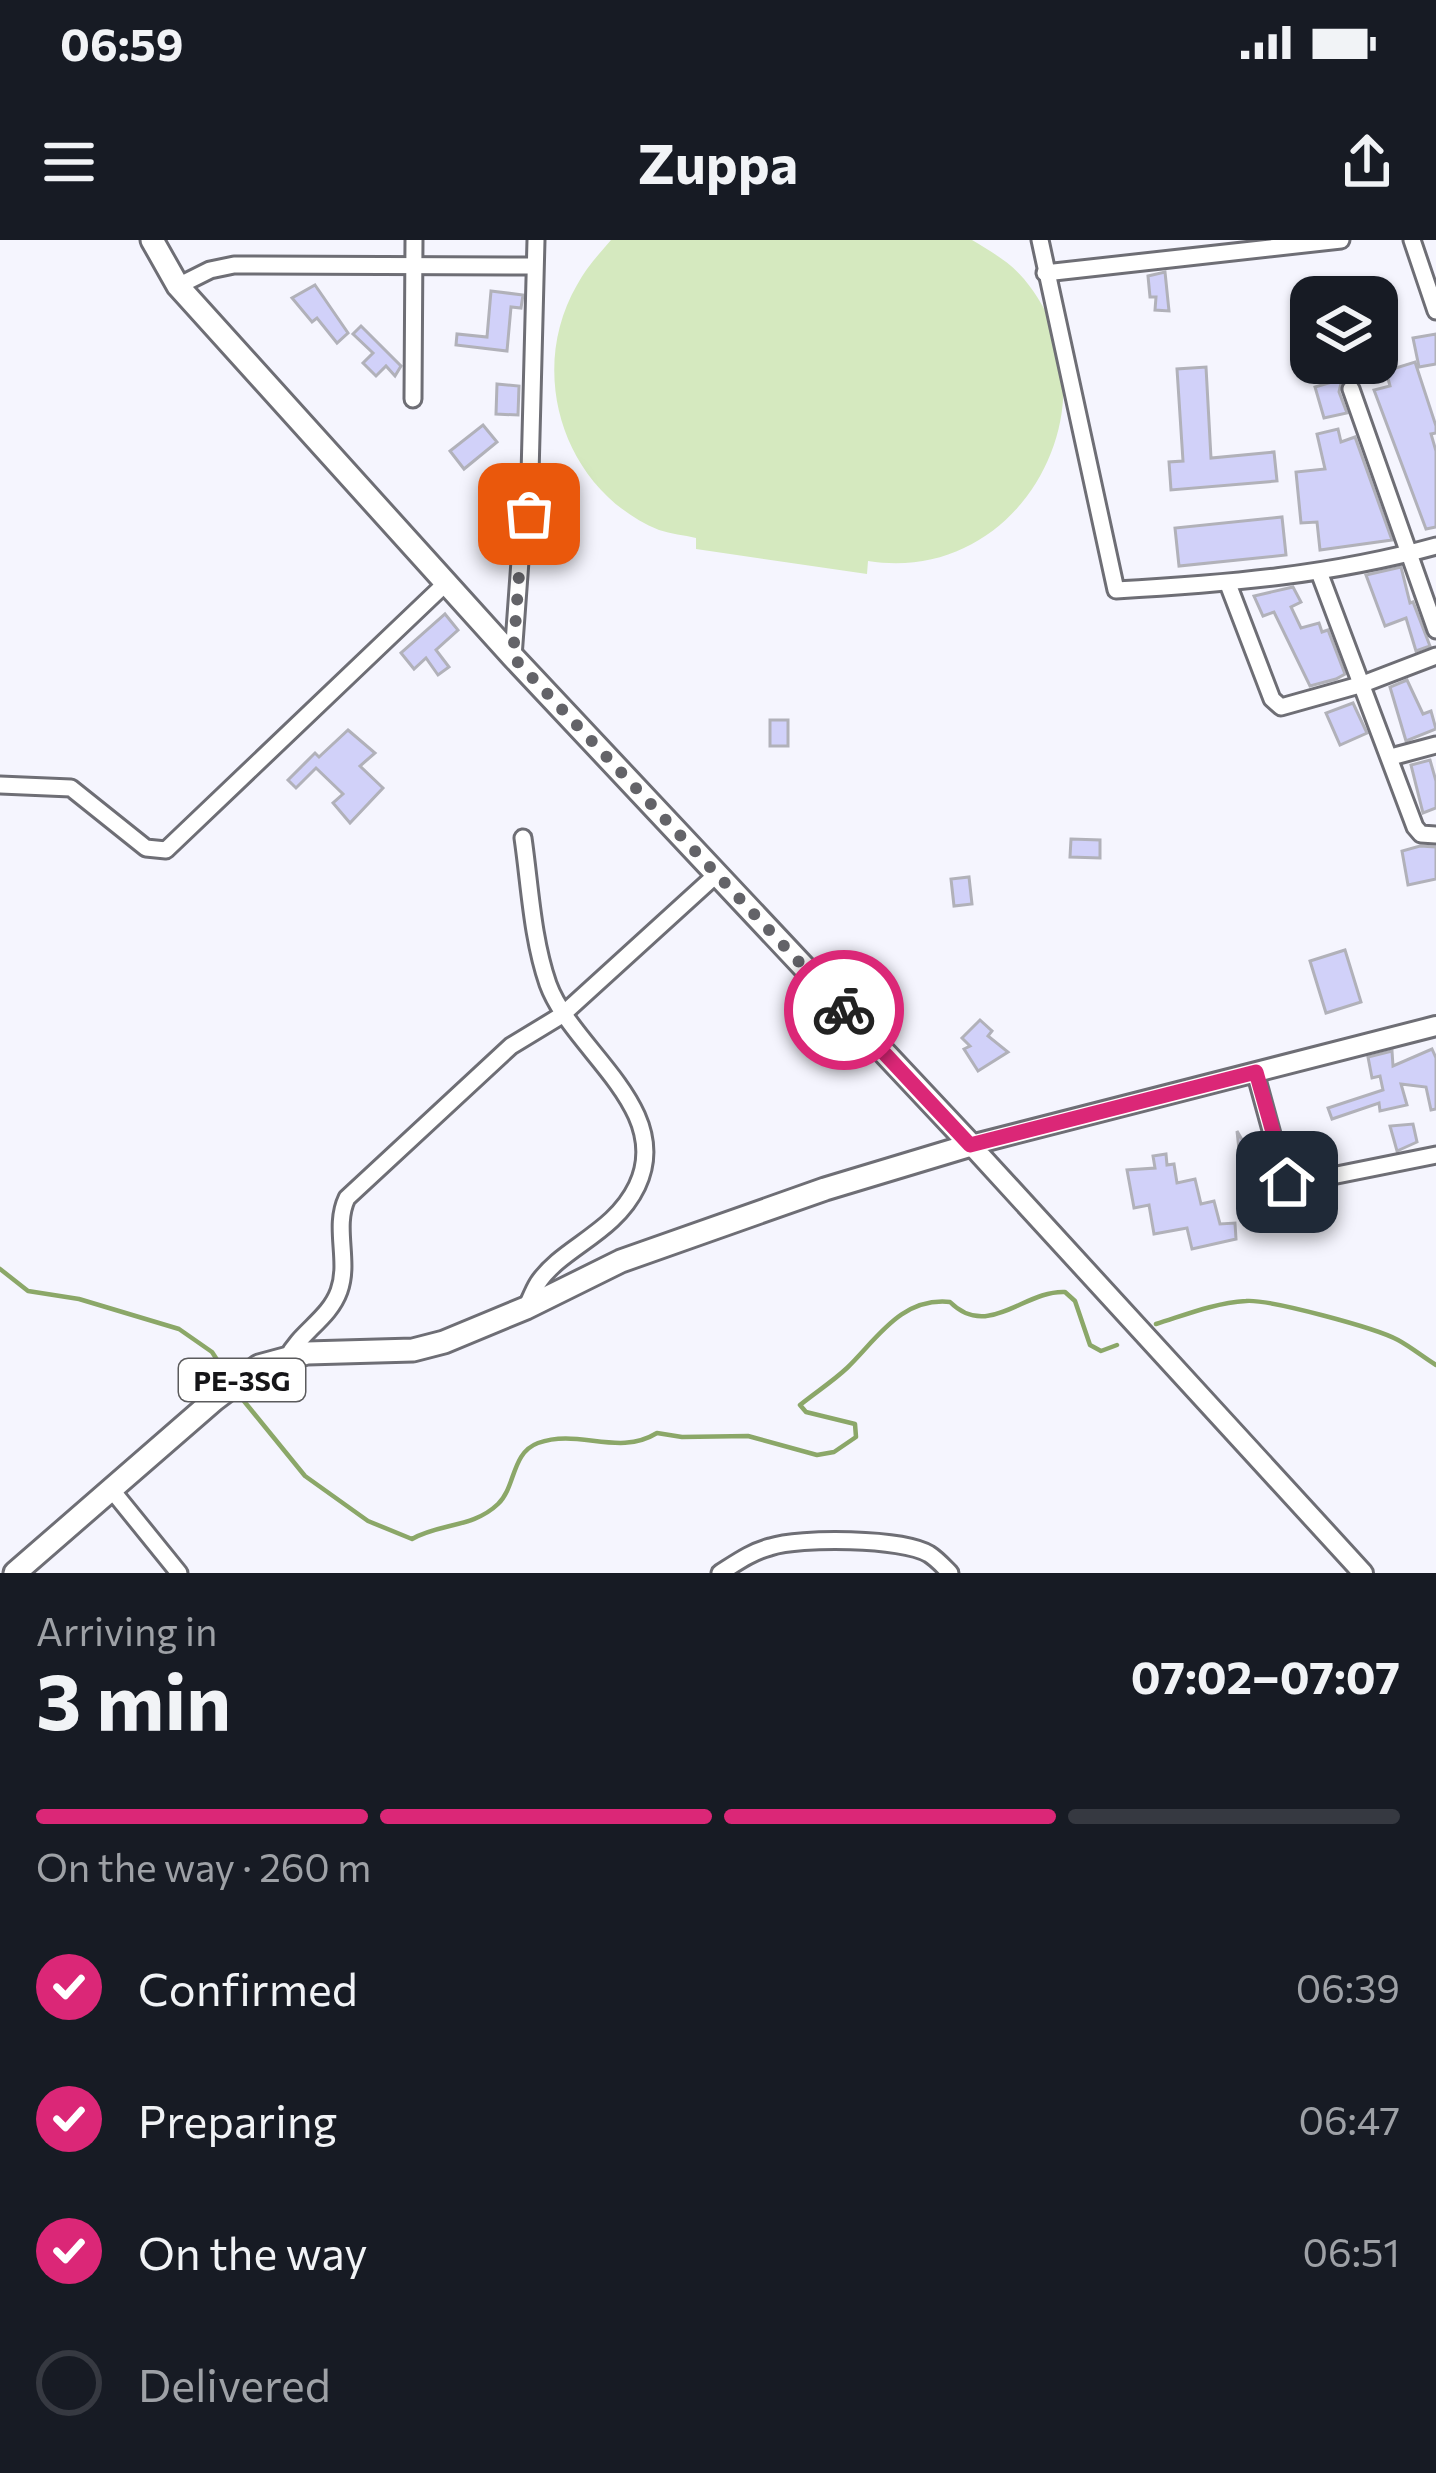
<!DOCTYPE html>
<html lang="en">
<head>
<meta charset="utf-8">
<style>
  body { margin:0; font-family:Commissioner,sans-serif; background:#20242c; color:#f1f3f6; height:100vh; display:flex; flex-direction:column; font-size:45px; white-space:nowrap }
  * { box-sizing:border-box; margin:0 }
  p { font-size:39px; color:#9ea1a6 }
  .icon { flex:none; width:66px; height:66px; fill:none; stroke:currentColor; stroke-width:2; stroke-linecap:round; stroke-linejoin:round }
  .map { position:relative; height:1333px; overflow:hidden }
  .side { display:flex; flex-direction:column; background:#171b24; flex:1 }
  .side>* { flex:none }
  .fabs { position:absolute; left:1290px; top:36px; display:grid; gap:24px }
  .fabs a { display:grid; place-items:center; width:108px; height:108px; border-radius:24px; background:#171b24; box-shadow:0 3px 9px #0004; font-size:60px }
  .pin { position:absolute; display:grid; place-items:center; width:102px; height:102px; color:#fff; margin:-51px; border-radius:24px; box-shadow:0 6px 18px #0006 }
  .courier { position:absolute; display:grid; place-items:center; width:120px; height:120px; margin:-60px; border:9px solid #db2777; border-radius:50%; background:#fff; color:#222; box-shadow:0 3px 15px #0007 }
  .overview em { font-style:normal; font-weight:700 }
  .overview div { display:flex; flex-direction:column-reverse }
  .overview { display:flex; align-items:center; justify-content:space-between; height:204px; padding:0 36px }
  h1 { font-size:78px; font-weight:700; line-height:90px }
  .bar { display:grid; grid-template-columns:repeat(4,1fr); gap:18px 12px; align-content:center; height:144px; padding:0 36px }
  .bar i { height:15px; border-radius:9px; background:#363941 }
  .bar .active { background:#db2777 }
  .bar p { grid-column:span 4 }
  ol { padding:0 36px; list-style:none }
  li { display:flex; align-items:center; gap:36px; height:132px }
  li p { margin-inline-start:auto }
  li .icon { padding:12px; border-radius:50%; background:#db2777; color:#fff; stroke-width:4 }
  li:last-child { color:#9ea1a6 }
  li i { width:66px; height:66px; border:6px solid #363941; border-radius:50% }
  .status { display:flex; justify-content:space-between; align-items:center; height:84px; padding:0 60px; background:#171b24; direction:ltr }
  .status svg { height:33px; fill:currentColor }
  header { display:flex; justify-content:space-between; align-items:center; height:156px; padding:0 36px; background:#171b24; font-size:54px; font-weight:700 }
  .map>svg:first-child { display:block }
  .green { fill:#d5e9bf }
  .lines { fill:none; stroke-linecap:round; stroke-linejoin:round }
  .stream { stroke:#8ba768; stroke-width:4.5 }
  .building { fill:#d1d1f9; stroke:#b1b1b9; stroke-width:3 }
  .minor-casing { stroke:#6e6e75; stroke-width:21 }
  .major-casing { stroke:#6e6e75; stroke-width:24 }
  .highway-casing { stroke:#6e6e75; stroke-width:27 }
  .minor { stroke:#fff; stroke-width:15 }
  .major { stroke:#fff; stroke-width:18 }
  .highway { stroke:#fff; stroke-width:21 }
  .done { stroke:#636368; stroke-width:12; stroke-dasharray:0 21.6 }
  .route { stroke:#db2777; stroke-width:15 }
  .labels { text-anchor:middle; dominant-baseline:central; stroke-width:12; stroke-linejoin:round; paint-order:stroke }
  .shield { fill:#fff; stroke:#5b5b5d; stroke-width:3 }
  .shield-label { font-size:27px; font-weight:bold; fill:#151518 }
</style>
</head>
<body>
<div class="status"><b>06:59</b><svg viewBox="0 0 49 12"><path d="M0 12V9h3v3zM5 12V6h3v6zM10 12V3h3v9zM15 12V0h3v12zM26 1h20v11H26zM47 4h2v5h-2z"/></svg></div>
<header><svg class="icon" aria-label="menu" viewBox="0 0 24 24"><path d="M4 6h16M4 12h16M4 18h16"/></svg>Zuppa<svg class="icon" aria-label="share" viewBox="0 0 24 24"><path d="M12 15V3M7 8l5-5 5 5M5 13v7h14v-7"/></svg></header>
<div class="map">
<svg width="1436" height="1333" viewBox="0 0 1436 1333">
  <rect width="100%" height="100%" fill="#f5f5fe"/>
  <path class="green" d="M 611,0 L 972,0 C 990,11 1010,22 1024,39 C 1123,158 1023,346 868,321 L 867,334 L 696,309 L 696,298 C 684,295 671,294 659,290 C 564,251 526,133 577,45 C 586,28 599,14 611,0 Z"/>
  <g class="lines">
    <g class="stream">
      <path d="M 0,1029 L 28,1051 L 79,1059 L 179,1089 L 212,1112 L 227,1135"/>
      <path d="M 1156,1084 C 1185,1075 1214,1063 1246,1061 C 1269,1059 1376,1088 1398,1100 C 1411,1107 1423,1117 1436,1125"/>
      <path d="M 239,1155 L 305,1236 L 368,1281 L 412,1299 C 440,1283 473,1288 498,1264 C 516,1247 511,1213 538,1203 C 579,1188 618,1217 657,1193 L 682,1197 L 748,1196 L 817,1215 L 834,1212 L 856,1197 L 855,1184 L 806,1172 L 800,1165 C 816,1152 832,1142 847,1128 C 877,1099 901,1057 950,1062 C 988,1100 1024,1050 1065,1052 L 1075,1061 L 1090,1105 L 1101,1111 L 1117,1105"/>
    </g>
  </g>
  <g class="building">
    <path d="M 1165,32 L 1169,71 L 1155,70 L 1156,57 L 1150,57 L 1148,36 Z"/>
    <path d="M 315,45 L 348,93 L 337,103 L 317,78 L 312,82 L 292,58 Z"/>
    <path d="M 491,51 L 523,55 L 521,68 L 511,67 L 507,111 L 456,105 L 457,94 L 487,97 Z"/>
    <path d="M 361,86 L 401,126 L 395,136 L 386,126 L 376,136 L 363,123 L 373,113 L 353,94 Z"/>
    <path d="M 1436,94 L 1436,124 L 1419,127 L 1413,98 Z"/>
    <path d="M 1415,122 L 1436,186 L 1436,193 L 1431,194 L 1436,211 L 1436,287 L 1426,289 L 1374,150 L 1390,146 L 1386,131 Z"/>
    <path d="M 1206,127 L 1211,218 L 1274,212 L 1277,241 L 1171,250 L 1169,222 L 1183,221 L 1177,129 Z"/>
    <path d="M 1342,139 L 1339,152 L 1347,173 L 1324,178 L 1315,147 Z"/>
    <path d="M 497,144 L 519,146 L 518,175 L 496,174 Z"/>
    <path d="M 483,185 L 497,202 L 464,229 L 450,211 Z"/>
    <path d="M 1338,189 L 1341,202 L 1355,197 L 1392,300 L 1320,310 L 1317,282 L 1301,283 L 1296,232 L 1325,229 L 1317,194 Z"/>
    <path d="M 1282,277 L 1286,315 L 1179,326 L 1175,288 Z"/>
    <path d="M 1401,327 L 1410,363 L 1413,362 L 1430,406 L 1416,411 L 1406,378 L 1385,386 L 1366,335 Z"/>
    <path d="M 1293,347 L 1301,362 L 1291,367 L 1301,388 L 1319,383 L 1322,392 L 1328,390 L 1345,434 L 1336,439 L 1310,446 L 1274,372 L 1263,376 L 1254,356 Z"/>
    <path d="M 445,374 L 458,390 L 436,410 L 449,427 L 438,435 L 426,418 L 414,429 L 401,413 Z"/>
    <path d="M 1407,440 L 1423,474 L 1431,471 L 1436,489 L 1406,501 L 1390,447 Z"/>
    <path d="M 1353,463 L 1367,493 L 1340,505 L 1326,473 Z"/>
    <rect x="770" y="480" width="18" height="26"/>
    <path d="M 348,490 L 375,513 L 360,526 L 383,548 L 350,583 L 333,563 L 343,554 L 316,528 L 296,548 L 288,540 L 315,513 L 319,517 Z"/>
    <path d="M 1430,520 L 1436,541 L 1436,568 L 1423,573 L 1411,525 Z"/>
    <path d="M 1071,599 L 1100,600 L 1100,618 L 1070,617 Z"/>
    <path d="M 1420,606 L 1436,607 L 1436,639 L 1408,645 L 1402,611 Z"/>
    <path d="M 969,637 L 972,664 L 954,666 L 951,639 Z"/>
    <path d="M 1345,710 L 1361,762 L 1326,773 L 1310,721 Z"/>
    <path d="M 980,780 L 992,791 L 988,796 L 1008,812 L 978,831 L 964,809 L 970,806 L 962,798 Z"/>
    <path d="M 1432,809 L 1436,818 L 1436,869 L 1431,870 L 1426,847 L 1401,844 L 1407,865 L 1380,871 L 1379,863 L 1332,879 L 1328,868 L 1383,850 L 1380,836 L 1372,838 L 1368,817 L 1392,811 L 1393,826 Z"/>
    <path d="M 1413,884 L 1417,902 L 1397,911 L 1390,886 Z"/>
    <path d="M 1237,891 L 1253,919 L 1255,939 L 1265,936 L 1271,956 L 1258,964 L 1252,965 L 1242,938 Z"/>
    <path d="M 1166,914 L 1167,925 L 1174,924 L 1177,943 L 1195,939 L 1201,964 L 1214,961 L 1220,984 L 1235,983 L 1236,999 L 1192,1009 L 1187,988 L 1154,994 L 1149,965 L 1134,968 L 1127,930 L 1155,928 L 1153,916 Z"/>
  </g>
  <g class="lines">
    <defs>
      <g id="minor">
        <path d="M 1040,0 L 1116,350 C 1225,344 1331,335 1436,306"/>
        <path d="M 1412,0 L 1436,71"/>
        <path d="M 1045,33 L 1341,0"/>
        <path d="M 178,46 L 210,30 L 234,25 L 534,26"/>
        <path d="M 1351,149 L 1436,390"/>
        <path d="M 413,159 L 414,0"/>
        <path d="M 1319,332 L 1415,587 L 1421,594 L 1436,595"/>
        <path d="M 1228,344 L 1272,459 L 1281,467 L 1363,444 L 1436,416"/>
        <path d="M 513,417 L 520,321 L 529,274 L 536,0"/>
        <path d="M 1391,517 L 1436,505"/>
        <path d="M 0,545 L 71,548 L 146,608 L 166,610 L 446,343"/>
        <path d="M 523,598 C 530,646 532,698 548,744 C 572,810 674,868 637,946 C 614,994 562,1007 538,1043 C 533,1051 530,1060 526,1068"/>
        <path d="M 1255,832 L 1283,934 L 1292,944 L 1436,915"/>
        <path d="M 287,1118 C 300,1092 329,1079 339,1051 C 350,1021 333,987 347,958 L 511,806 L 562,775 L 717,634"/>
        <path d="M 111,1249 L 179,1333"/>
        <path d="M 720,1333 C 736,1323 751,1312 770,1307 C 800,1297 902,1298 929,1314 C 937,1319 944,1327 950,1333"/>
      </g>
      <path id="major" d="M 1363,1333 L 971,905 L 1436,786"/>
      <path id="highway" d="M 15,1333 L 214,1160 L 259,1126 L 307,1113 L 413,1110 L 444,1102 L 526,1068 L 621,1021 L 825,949 L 971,905 L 513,417 L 178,46 L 152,0"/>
    </defs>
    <use href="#minor" class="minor-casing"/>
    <use href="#major" class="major-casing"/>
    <use href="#highway" class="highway-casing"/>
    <use href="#minor" class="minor"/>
    <use href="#major" class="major"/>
    <use href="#highway" class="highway"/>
  </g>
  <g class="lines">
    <path class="done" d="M 529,274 L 520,321 L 513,417 L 844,770"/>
    <path class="route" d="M 844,770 L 970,905 L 1256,832 L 1287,942"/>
  </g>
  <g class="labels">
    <rect class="shield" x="179" y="1119" width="126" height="42" rx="9"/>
    <g class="shield-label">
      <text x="242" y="1140">PE-3SG</text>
    </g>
  </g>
</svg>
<div class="fabs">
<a><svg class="icon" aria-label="layers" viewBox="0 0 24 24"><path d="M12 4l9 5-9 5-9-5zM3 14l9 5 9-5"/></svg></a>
</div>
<div class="pin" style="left:529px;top:274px;background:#ea580c"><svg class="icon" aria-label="bag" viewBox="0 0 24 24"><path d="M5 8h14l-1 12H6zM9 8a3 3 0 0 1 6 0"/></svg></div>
<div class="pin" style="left:1287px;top:942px;background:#1f2937"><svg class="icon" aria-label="home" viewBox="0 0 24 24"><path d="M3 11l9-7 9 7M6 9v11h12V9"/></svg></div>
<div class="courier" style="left:844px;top:770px"><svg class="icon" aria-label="bike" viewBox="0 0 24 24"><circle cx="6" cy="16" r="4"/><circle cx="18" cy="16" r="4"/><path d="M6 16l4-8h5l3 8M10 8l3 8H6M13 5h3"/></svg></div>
</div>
<section class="side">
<div class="overview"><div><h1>3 min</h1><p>Arriving in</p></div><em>07:02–07:07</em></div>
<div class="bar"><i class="active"></i><i class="active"></i><i class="active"></i><i></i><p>On the way · 260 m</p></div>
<ol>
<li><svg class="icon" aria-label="check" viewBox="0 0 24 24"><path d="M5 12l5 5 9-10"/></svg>Confirmed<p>06:39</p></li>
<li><svg class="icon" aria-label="check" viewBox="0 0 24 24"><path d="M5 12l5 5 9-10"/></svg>Preparing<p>06:47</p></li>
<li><svg class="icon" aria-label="check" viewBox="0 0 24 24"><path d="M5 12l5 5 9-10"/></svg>On the way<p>06:51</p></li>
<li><i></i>Delivered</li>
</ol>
</section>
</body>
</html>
